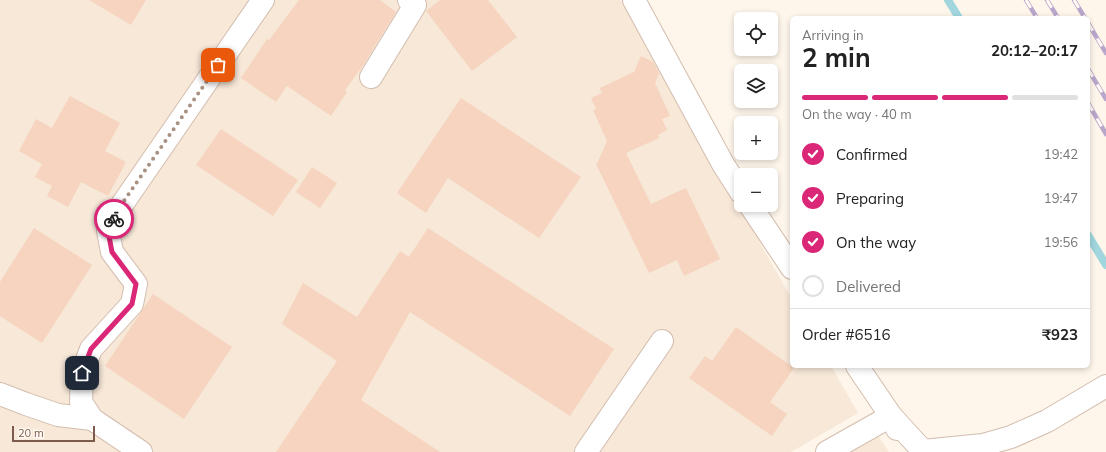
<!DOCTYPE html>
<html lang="en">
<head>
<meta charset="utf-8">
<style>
  body { margin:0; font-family:Mulish,sans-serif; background:#f2f2f2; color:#222; height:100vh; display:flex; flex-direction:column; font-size:15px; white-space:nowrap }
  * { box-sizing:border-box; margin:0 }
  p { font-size:13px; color:#767676 }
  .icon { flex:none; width:22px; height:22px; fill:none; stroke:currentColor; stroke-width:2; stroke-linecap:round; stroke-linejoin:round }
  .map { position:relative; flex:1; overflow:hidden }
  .sheet { position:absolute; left:790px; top:16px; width:300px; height:352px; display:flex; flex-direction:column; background:#fff; border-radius:6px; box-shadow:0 2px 6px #0003 }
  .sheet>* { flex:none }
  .buttons { position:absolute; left:734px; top:12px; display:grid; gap:8px }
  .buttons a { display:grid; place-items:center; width:44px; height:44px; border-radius:6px; background:#fff; box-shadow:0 2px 6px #0003; font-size:20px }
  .scale { position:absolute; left:12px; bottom:10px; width:83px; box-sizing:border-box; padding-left:4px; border:2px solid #7d5b4a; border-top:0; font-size:11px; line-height:14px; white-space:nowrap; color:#7d5b4a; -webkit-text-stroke:3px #fffaf3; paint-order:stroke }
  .pin { position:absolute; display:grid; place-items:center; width:34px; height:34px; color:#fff; margin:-17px; border-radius:8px; box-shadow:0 2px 6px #0006 }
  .courier { position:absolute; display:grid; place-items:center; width:40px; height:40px; margin:-20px; border:3px solid #db2777; border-radius:50%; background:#fff; color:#222; box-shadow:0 1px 5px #0007 }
  .head em { font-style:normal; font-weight:700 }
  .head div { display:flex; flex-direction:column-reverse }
  .head { display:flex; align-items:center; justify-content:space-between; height:68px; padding:0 12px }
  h1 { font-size:26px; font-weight:700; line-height:30px }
  .bar { display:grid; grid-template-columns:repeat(4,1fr); gap:6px 4px; align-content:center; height:48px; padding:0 12px }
  .bar i { height:5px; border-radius:3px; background:#e0e0e0 }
  .bar .current { background:#db2777 }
  .bar p { grid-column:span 4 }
  .line { display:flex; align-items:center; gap:10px; padding:0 12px; border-top:1px solid #e0e0e0 }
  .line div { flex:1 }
  ol { padding:0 12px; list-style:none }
  li { display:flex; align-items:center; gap:12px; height:44px }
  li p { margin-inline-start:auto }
  li .icon { padding:4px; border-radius:50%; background:#db2777; color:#fff; stroke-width:4 }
  li:last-child { color:#767676 }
  li i { width:22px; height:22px; border:2px solid #e0e0e0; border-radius:50% }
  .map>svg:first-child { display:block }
  .residential { fill:#f7e8d8 }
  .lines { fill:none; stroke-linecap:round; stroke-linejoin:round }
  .stream { stroke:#a1d6de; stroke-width:8 }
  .building { fill:#f6d4bf }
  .minor-casing { stroke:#d3bdae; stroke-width:24 }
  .minor { stroke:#fff; stroke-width:22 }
  .rail-casing { stroke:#b9a6cb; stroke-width:4.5 }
  .rail { stroke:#fffaf3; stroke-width:3; stroke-dasharray:9; stroke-linecap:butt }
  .done { stroke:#aa9182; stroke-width:4; stroke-dasharray:0 7.2 }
  .route { stroke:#db2777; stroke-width:5 }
</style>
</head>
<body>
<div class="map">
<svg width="1106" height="452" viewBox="0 0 1106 452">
  <rect width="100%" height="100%" fill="#fef6eb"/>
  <g class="residential">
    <path d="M 0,0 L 621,0 L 792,299 L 792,366 L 831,366 L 858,413 L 791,452 L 0,452 Z"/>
    <path d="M 872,427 L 889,452 L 827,452 Z"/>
  </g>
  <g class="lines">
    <g class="stream">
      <path d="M 948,0 L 959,18"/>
      <path d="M 1088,235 L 1106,265"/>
    </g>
  </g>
  <g class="building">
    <path d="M 89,0 L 146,0 L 131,25 Z"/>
    <path d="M 299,0 L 380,0 L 396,12 L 364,64 L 345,90 L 347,92 L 331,116 L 287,86 L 276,102 L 241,78 L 267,39 L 269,40 Z"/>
    <path d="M 440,0 L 488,0 L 517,37 L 472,71 L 426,11 Z"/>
    <path d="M 641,56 L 653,62 L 659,73 L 655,83 L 670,116 L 662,119 L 667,130 L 658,135 L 659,138 L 626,153 L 651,204 L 686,188 L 720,259 L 684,276 L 677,260 L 649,273 L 597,166 L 596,166 L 607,141 L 593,110 L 596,109 L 591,98 L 602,93 L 600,88 L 634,72 Z"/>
    <path d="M 70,96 L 120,123 L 105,151 L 126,162 L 108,196 L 81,182 L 68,207 L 47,196 L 52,186 L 35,177 L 42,164 L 19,151 L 36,119 L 52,128 Z"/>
    <path d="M 461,98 L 581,177 L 539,238 L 448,178 L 426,213 L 397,193 Z"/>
    <path d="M 221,129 L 298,180 L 273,216 L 196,165 Z"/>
    <path d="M 312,167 L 337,183 L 320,208 L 296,192 Z"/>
    <path d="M 34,228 L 92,265 L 42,343 L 0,316 L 0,282 Z"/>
    <path d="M 428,228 L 614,349 L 570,416 L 410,312 L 361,400 L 440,452 L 276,452 L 337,361 L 282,324 L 303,283 L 357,317 L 400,251 L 409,257 Z"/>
    <path d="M 153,294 L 232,347 L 184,419 L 105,366 Z"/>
    <path d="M 736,327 L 794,368 L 770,402 L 787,414 L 772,436 L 689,378 L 705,356 L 712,361 Z"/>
  </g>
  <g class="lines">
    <defs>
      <g id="minor">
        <path d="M 634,0 L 723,164 L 741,192"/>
        <path d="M 371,77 L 415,5 L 409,0"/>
        <path d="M 750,205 L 792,268"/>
        <path d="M 857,366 L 891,416 L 897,429"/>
        <path d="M 0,394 L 26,404 L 58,415 L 92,419"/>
        <path d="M 141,452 L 92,419 L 81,402 L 82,373 L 91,349 L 132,304 L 136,284 L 112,252 L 108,231 L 119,209 L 263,0"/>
        <path d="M 586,452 L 662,341"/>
        <path d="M 827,452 L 891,416 L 923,451 L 983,445 L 1011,437 L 1047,421 L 1106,386"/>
      </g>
    </defs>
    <use href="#minor" class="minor-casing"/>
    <use href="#minor" class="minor"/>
    <defs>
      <g id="rail">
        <path d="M 1026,0 L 1037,18"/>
        <path d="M 1047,0 L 1058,18"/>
        <path d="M 1074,0 L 1085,18"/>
        <path d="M 1088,23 L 1106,53"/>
        <path d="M 1088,69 L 1106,99"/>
        <path d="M 1088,103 L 1106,134"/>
      </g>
    </defs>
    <use href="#rail" class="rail-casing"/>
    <use href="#rail" class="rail"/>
  </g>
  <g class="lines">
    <path class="done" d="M 114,219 L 119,208 L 218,65"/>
    <path class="route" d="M 82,373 L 91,349 L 132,304 L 136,284 L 112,252 L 108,231 L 114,219"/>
  </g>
</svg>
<div class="buttons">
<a><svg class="icon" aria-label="locate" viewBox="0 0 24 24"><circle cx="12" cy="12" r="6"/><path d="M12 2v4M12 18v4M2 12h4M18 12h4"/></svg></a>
<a><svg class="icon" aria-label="layers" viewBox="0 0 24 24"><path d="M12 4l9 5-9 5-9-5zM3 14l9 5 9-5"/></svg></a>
<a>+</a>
<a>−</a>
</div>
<div class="scale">20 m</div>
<div class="pin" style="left:218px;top:65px;background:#ea580c"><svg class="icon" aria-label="bag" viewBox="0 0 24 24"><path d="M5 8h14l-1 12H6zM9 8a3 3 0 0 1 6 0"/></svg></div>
<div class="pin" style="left:82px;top:373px;background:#1f2937"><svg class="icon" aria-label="home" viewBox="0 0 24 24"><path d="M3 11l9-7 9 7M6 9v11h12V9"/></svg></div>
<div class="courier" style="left:114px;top:219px"><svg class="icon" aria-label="bike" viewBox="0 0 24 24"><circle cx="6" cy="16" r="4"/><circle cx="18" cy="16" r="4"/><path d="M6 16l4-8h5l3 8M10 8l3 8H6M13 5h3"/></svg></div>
<section class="sheet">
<div class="head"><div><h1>2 min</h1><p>Arriving in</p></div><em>20:12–20:17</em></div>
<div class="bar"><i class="current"></i><i class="current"></i><i class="current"></i><i></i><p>On the way · 40 m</p></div>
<ol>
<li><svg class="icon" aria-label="check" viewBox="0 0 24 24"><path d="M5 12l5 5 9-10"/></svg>Confirmed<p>19:42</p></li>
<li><svg class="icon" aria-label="check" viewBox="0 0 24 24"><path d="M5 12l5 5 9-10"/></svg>Preparing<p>19:47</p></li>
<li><svg class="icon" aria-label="check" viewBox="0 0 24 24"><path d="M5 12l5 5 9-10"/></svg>On the way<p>19:56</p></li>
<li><i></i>Delivered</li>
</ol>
<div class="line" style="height:52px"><div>Order #6516</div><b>₹923</b></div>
</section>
</div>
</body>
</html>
